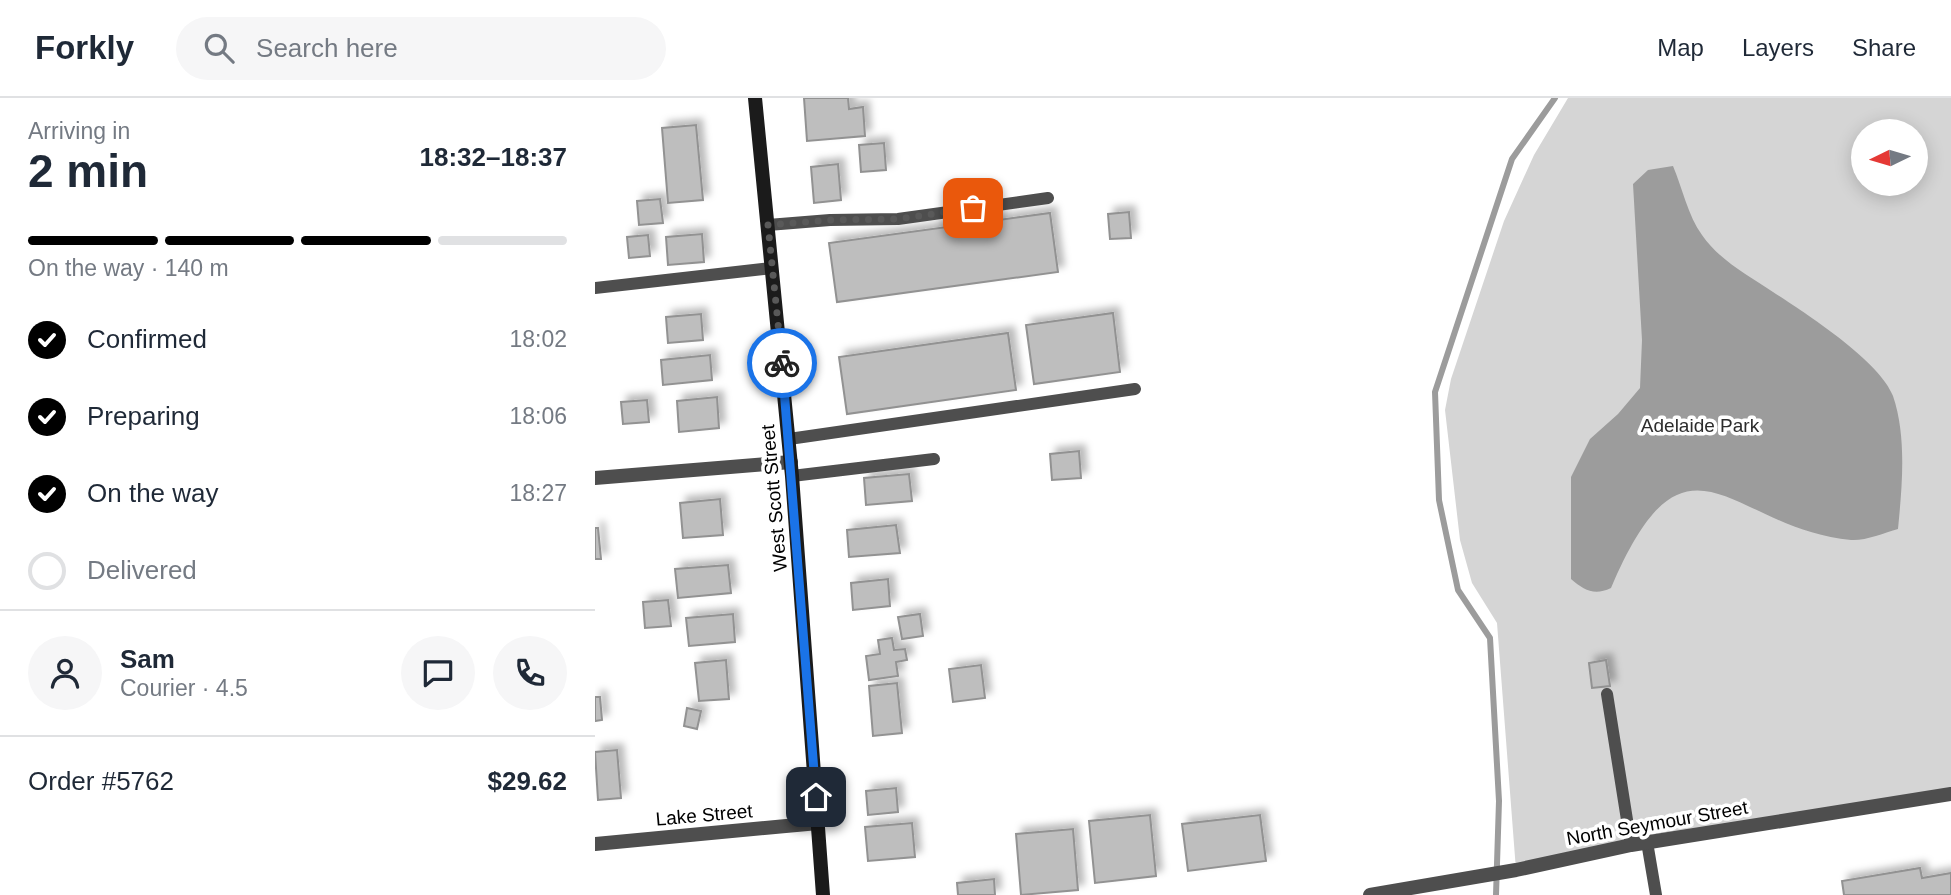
<!DOCTYPE html>
<html lang="en">
<head>
<meta charset="utf-8">
<style>
  body { margin:0; font-family:Arial,sans-serif; background:#f6f6f7; color:#1f2937; height:100vh; display:flex; flex-direction:column; font-size:26px; white-space:nowrap }
  * { box-sizing:border-box; margin:0 }
  p { font-size:23px; color:#747a83 }
  .icon { flex:none; width:38px; height:38px; fill:none; stroke:currentColor; stroke-width:2; stroke-linecap:round; stroke-linejoin:round }
  .map { position:relative; flex:1; overflow:hidden }
  .sheet { display:flex; flex-direction:column; background:#fff; width:595px }
  .sheet>* { flex:none }
  .needle { width:46px; rotate:265deg }
  .tools { position:absolute; left:1256px; top:21px; display:grid; gap:14px }
  .tools a { display:grid; place-items:center; width:77px; height:77px; border-radius:50%; background:#fff; box-shadow:0 4px 18px #0003; font-size:35px }
  .pin { position:absolute; display:grid; place-items:center; width:60px; height:60px; color:#fff; margin:-30px; border-radius:14px; box-shadow:0 4px 10px #0006 }
  .courier { position:absolute; display:grid; place-items:center; width:70px; height:70px; margin:-35px; border:5px solid #1a73e8; border-radius:50%; background:#fff; color:#222; box-shadow:0 2px 9px #0007 }
  .summary em { font-style:normal; font-weight:700 }
  .summary div { display:flex; flex-direction:column-reverse }
  .summary { display:flex; align-items:center; justify-content:space-between; height:119px; padding:0 28px }
  h1 { font-size:46px; font-weight:700; line-height:52px }
  .bar { display:grid; grid-template-columns:repeat(4,1fr); gap:10px 7px; align-content:center; height:84px; padding:0 28px }
  .bar i { height:9px; border-radius:5px; background:#e0e1e3 }
  .bar .on { background:#000 }
  .bar p { grid-column:span 4 }
  .line { display:flex; align-items:center; gap:18px; padding:0 28px; border-top:2px solid #e0e1e3 }
  .line div { flex:1 }
  .round { display:grid; place-items:center; flex:none; width:74px; height:74px; border-radius:37px; background:#f6f6f7 }
  ol { padding:0 28px; list-style:none }
  li { display:flex; align-items:center; gap:21px; height:77px }
  li p { margin-inline-start:auto }
  li .icon { padding:7px; border-radius:50%; background:#000; color:#fff; stroke-width:4 }
  li:last-child { color:#747a83 }
  li i { width:38px; height:38px; border:4px solid #e0e1e3; border-radius:50% }
  header { display:flex; align-items:center; gap:42px; box-sizing:border-box; height:98px; padding:0 35px; background:#fff; border-bottom:2px solid #e0e1e3 }
  header strong { font-size:33px }
  nav { display:flex; gap:38px; margin-inline-start:auto; font-size:24px }
  .search { width:490px; height:63px; background:#f6f6f7; display:flex; align-items:center; gap:18px; box-sizing:border-box; padding:0 24px; border-radius:38px; color:#747a83; font-size:26px }
  main { display:flex; flex:1; min-height:0 }
  .map>svg:first-child { display:block }
  .green { fill:#d5d5d5; fill-rule:evenodd }
  .water { fill:#9c9c9c }
  .lines { fill:none; stroke-linecap:round; stroke-linejoin:round }
  .stream { stroke:#9c9c9c; stroke-width:6 }
  .building { fill:#bebebe; stroke:#929292; stroke-width:2; filter:url(#shadow) }
  .lane { stroke:#4e4e4e; stroke-width:12 }
  .street { stroke:#4e4e4e; stroke-width:14 }
  .secondary { stroke:#1b1b1b; stroke-width:14 }
  .done { stroke:#595959; stroke-width:7; stroke-dasharray:0 12.6 }
  .route { stroke:#1a73e8; stroke-width:9 }
  .labels { text-anchor:middle; dominant-baseline:central; stroke-width:7; stroke-linejoin:round; paint-order:stroke }
  .park-label { font-size:19px; fill:#2c2c2c; stroke:#fff }
  .street-label { font-size:19px; fill:#000; stroke:#fff }
</style>
</head>
<body>
<header>
<strong>Forkly</strong>
<div class="search"><svg class="icon" aria-label="search" viewBox="0 0 24 24"><circle cx="10" cy="10" r="6"/><path d="M15 15l6 6"/></svg>Search here</div>
<nav><a>Map</a><a>Layers</a><a>Share</a></nav>
</header>
<main>
<section class="sheet">
<div class="summary"><div><h1>2 min</h1><p>Arriving in</p></div><em>18:32–18:37</em></div>
<div class="bar"><i class="on"></i><i class="on"></i><i class="on"></i><i></i><p>On the way · 140 m</p></div>
<ol>
<li><svg class="icon" aria-label="check" viewBox="0 0 24 24"><path d="M5 12l5 5 9-10"/></svg>Confirmed<p>18:02</p></li>
<li><svg class="icon" aria-label="check" viewBox="0 0 24 24"><path d="M5 12l5 5 9-10"/></svg>Preparing<p>18:06</p></li>
<li><svg class="icon" aria-label="check" viewBox="0 0 24 24"><path d="M5 12l5 5 9-10"/></svg>On the way<p>18:27</p></li>
<li><i></i>Delivered</li>
</ol>
<div class="line" style="height:126px"><a class="round"><svg class="icon" aria-label="person" viewBox="0 0 24 24"><circle cx="12" cy="8" r="4"/><path d="M4 21q1-7 8-7t8 7"/></svg></a><div><b>Sam</b><p>Courier · 4.5</p></div><a class="round"><svg class="icon" aria-label="chat" viewBox="0 0 24 24"><path d="M4 5h16v11H9l-5 4z"/></svg></a><a class="round"><svg class="icon" aria-label="phone" viewBox="0 0 24 24"><path d="M5 4h4l2 5-3 2q2 4 5 5l2-3 5 2v4C11 20 4 13 5 4z"/></svg></a></div>
<div class="line" style="height:91px"><div>Order #5762</div><b>$29.62</b></div>
</section>
<div class="map">
<svg width="1356" height="797" viewBox="0 0 1356 797">
  <defs>
    <filter id="shadow"><feDropShadow dx="6" dy="-6" stdDeviation="3.5" flood-color="#0004"/></filter>
  </defs>
  <rect width="100%" height="100%" fill="#fff"/>
  <path class="green" d="M 973,0 L 1356,0 L 1356,696 L 921,772 L 902,525 L 877,485 L 865,442 L 850,312 L 856,281 L 909,123 L 939,57 ZM 1269,33 L 1321,33 L 1321,86 L 1269,86 Z"/>
  <path class="water" d="M 1078,68 C 1087,89 1093,118 1107,137 C 1124,162 1153,177 1178,194 C 1209,214 1285,263 1298,298 C 1312,339 1307,389 1303,431 C 1289,435 1270,443 1256,442 C 1135,431 1092,311 1016,490 C 999,498 989,492 976,481 L 976,379 L 995,341 L 1023,316 L 1045,290 L 1047,242 L 1038,86 L 1053,72 Z"/>
  <g class="lines">
    <path class="stream" d="M 901,797 L 904,703 L 895,540 L 863,492 L 844,402 L 840,294 L 917,61 L 960,0"/>
  </g>
  <g class="building">
    <path d="M 209,0 L 253,0 L 254,11 L 268,9 L 270,38 L 212,43 Z"/>
    <path d="M 101,27 L 108,102 L 73,105 L 67,30 Z"/>
    <path d="M 289,45 L 291,72 L 266,74 L 264,47 Z"/>
    <path d="M 243,66 L 246,102 L 219,105 L 216,69 Z"/>
    <path d="M 65,101 L 68,125 L 44,127 L 42,103 Z"/>
    <path d="M 534,114 L 536,140 L 515,141 L 513,116 Z"/>
    <path d="M 455,115 L 463,174 L 242,204 L 234,145 Z"/>
    <path d="M 107,136 L 109,164 L 73,167 L 71,139 Z"/>
    <path d="M 53,137 L 55,158 L 34,160 L 32,139 Z"/>
    <path d="M 518,215 L 525,274 L 439,286 L 431,227 Z"/>
    <path d="M 106,216 L 108,242 L 73,245 L 71,219 Z"/>
    <path d="M 413,235 L 421,292 L 252,316 L 244,259 Z"/>
    <path d="M 115,257 L 117,282 L 68,287 L 66,262 Z"/>
    <path d="M 122,299 L 124,330 L 84,334 L 82,303 Z"/>
    <path d="M 52,302 L 54,324 L 28,326 L 26,304 Z"/>
    <path d="M 484,353 L 486,380 L 457,382 L 455,356 Z"/>
    <path d="M 314,376 L 317,403 L 271,407 L 269,380 Z"/>
    <path d="M 125,401 L 128,437 L 88,440 L 85,405 Z"/>
    <path d="M 301,427 L 305,455 L 254,459 L 252,432 Z"/>
    <path d="M 0,430 L 3,430 L 6,461 L 0,461 Z"/>
    <path d="M 133,467 L 136,495 L 83,500 L 80,471 Z"/>
    <path d="M 293,481 L 295,508 L 258,512 L 256,485 Z"/>
    <path d="M 73,502 L 76,528 L 50,530 L 48,504 Z"/>
    <path d="M 138,516 L 140,544 L 94,548 L 91,520 Z"/>
    <path d="M 325,516 L 328,538 L 307,541 L 303,519 Z"/>
    <path d="M 297,540 L 299,552 L 310,551 L 312,562 L 301,564 L 303,578 L 274,582 L 271,558 L 285,556 L 283,542 Z"/>
    <path d="M 131,562 L 134,601 L 104,603 L 100,565 Z"/>
    <path d="M 1011,562 L 1015,588 L 997,590 L 994,565 Z"/>
    <path d="M 386,567 L 390,600 L 358,604 L 354,571 Z"/>
    <path d="M 302,585 L 307,635 L 278,638 L 274,588 Z"/>
    <path d="M 0,599 L 5,599 L 7,622 L 0,623 Z"/>
    <path d="M 92,610 L 106,613 L 102,631 L 89,628 Z"/>
    <path d="M 22,652 L 26,700 L 3,702 L 0,654 Z"/>
    <path d="M 301,690 L 303,714 L 273,717 L 271,693 Z"/>
    <path d="M 555,717 L 561,778 L 500,785 L 494,723 Z"/>
    <path d="M 665,717 L 671,763 L 593,773 L 587,726 Z"/>
    <path d="M 317,725 L 320,759 L 273,763 L 270,729 Z"/>
    <path d="M 478,731 L 483,792 L 426,797 L 421,736 Z"/>
    <path d="M 1325,770 L 1327,780 L 1356,775 L 1356,797 L 1249,797 L 1247,783 Z"/>
    <path d="M 399,781 L 400,797 L 363,797 L 362,785 Z"/>
  </g>
  <g class="lines">
    <g class="lane">
      <path d="M 173,127 L 235,122 L 303,121 L 453,100"/>
      <path d="M 0,190 L 177,170"/>
      <path d="M 194,341 L 540,291"/>
      <path d="M 197,378 L 339,361"/>
      <path d="M 1012,596 L 1036,747"/>
      <path d="M 1052,744 L 1061,797"/>
    </g>
    <g class="street">
      <path d="M 0,380 L 196,364"/>
      <path d="M 0,746 L 223,725"/>
      <path d="M 775,797 L 921,772 L 1036,747 L 1356,696"/>
    </g>
    <path class="secondary" d="M 160,0 L 197,378 L 228,797"/>
  </g>
  <g class="lines">
    <path class="done" d="M 187,265 L 173,127 L 235,122 L 303,121 L 378,110"/>
    <path class="route" d="M 187,265 L 221,699"/>
  </g>
  <g class="labels">
    <g class="park-label">
      <text x="1105" y="327">Adelaide Park</text>
    </g>
    <g class="street-label">
      <text transform="translate(179 400) rotate(-95)">West Scott Street</text>
      <text transform="translate(109 717) rotate(-5)">Lake Street</text>
      <text transform="translate(1062 725) rotate(-10)">North Seymour Street</text>
    </g>
  </g>
</svg>
<div class="tools">
<a><svg class="needle" viewBox="-14 -14 28 28"><path d="M0-13l5 13h-10z" fill="#e53935"/><path d="M0 13l5-13h-10z" fill="#747a83"/></svg></a>
</div>
<div class="pin" style="left:378px;top:110px;background:#ea580c"><svg class="icon" aria-label="bag" viewBox="0 0 24 24"><path d="M5 8h14l-1 12H6zM9 8a3 3 0 0 1 6 0"/></svg></div>
<div class="pin" style="left:221px;top:699px;background:#1f2937"><svg class="icon" aria-label="home" viewBox="0 0 24 24"><path d="M3 11l9-7 9 7M6 9v11h12V9"/></svg></div>
<div class="courier" style="left:187px;top:265px"><svg class="icon" aria-label="bike" viewBox="0 0 24 24"><circle cx="6" cy="16" r="4"/><circle cx="18" cy="16" r="4"/><path d="M6 16l4-8h5l3 8M10 8l3 8H6M13 5h3"/></svg></div>
</div>
</main>
</body>
</html>
